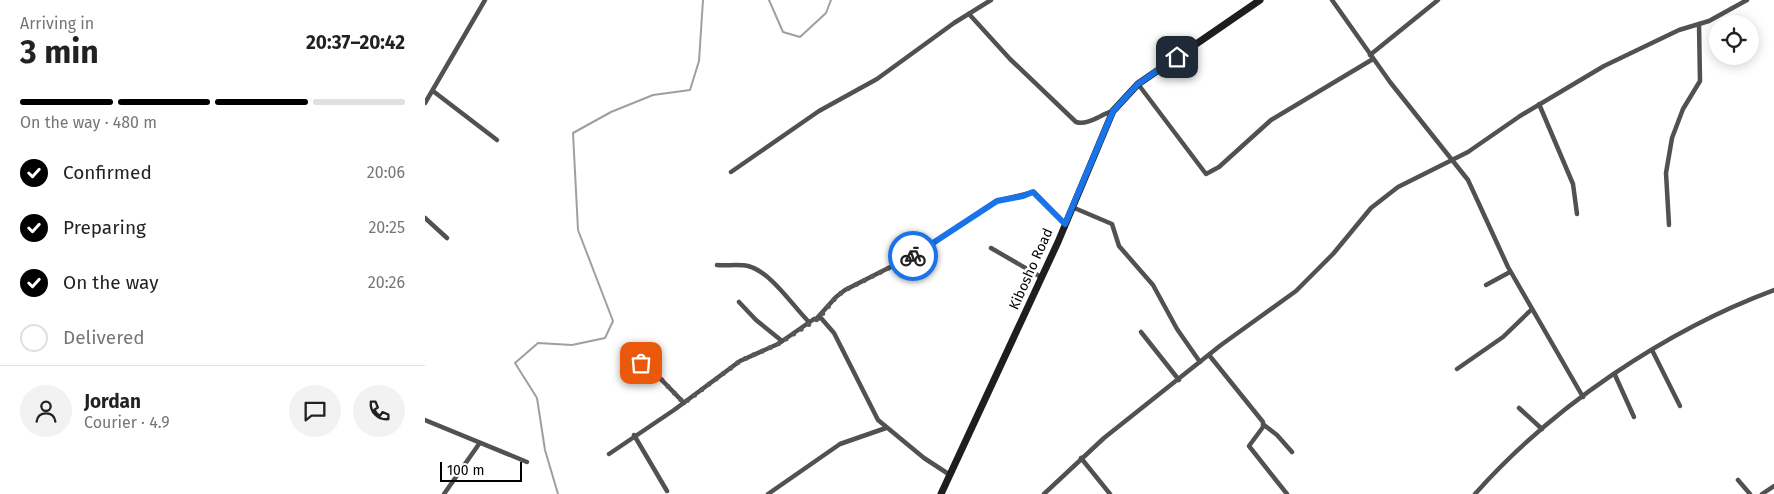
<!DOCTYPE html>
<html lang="en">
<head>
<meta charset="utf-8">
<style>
  body { margin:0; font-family:"Fira Sans",sans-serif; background:#f2f2f2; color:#222; height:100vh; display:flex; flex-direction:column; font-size:19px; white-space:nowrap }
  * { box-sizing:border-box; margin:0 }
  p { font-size:16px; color:#767676 }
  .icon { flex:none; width:28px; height:28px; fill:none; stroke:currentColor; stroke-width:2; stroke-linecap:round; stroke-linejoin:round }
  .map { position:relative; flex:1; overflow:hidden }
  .details { display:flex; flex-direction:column; background:#fff; width:425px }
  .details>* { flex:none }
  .buttons { position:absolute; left:1284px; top:15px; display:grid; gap:10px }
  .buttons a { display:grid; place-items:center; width:50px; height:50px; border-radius:50%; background:#fff; box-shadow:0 2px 12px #0003; font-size:25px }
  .scale { position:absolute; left:15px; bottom:12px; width:82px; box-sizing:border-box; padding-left:5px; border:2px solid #000; border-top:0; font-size:14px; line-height:18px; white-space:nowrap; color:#000; -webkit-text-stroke:4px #fff; paint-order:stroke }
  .pin { position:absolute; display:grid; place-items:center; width:42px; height:42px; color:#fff; margin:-21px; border-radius:10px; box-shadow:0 2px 8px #0006 }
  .courier { position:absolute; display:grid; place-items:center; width:50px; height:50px; margin:-25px; border:4px solid #1a73e8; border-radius:50%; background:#fff; color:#222; box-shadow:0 1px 6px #0007 }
  .overview em { font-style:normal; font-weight:700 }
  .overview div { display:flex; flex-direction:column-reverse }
  .overview { display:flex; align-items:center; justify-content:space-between; height:85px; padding:0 20px }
  h1 { font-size:32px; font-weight:700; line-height:38px }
  .bar { display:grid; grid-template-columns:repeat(4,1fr); gap:8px 5px; align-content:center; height:60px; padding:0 20px }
  .bar i { height:6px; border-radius:4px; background:#e0e0e0 }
  .bar .selected { background:#000 }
  .bar p { grid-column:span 4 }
  .line { display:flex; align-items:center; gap:12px; padding:0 20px; border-top:1px solid #e0e0e0 }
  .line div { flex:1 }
  .round { display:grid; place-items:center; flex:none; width:52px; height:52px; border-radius:26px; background:#f2f2f2 }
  ol { padding:0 20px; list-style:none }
  li { display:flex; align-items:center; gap:15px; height:55px }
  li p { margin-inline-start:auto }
  li .icon { padding:5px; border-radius:50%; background:#000; color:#fff; stroke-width:4 }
  li:last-child { color:#767676 }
  li i { width:28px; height:28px; border:2px solid #e0e0e0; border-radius:50% }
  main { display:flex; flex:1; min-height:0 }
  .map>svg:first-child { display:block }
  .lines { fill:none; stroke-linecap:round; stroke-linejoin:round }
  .stream { stroke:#9f9f9f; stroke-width:2 }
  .street { stroke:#515151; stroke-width:4.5 }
  .secondary { stroke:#1e1e1e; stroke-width:7 }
  .done { stroke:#595959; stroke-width:5; stroke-dasharray:0 9 }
  .route { stroke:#1a73e8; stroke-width:6 }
  .labels { text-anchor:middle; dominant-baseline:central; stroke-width:5; stroke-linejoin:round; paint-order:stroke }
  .street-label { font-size:14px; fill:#000; stroke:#fff }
</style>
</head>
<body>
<main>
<section class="details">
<div class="overview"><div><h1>3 min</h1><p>Arriving in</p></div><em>20:37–20:42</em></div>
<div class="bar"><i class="selected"></i><i class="selected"></i><i class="selected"></i><i></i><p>On the way · 480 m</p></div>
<ol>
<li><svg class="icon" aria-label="check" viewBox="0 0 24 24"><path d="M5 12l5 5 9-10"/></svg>Confirmed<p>20:06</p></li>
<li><svg class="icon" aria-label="check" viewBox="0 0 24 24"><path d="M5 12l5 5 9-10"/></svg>Preparing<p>20:25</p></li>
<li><svg class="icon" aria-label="check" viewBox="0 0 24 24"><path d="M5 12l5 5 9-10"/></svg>On the way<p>20:26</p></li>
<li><i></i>Delivered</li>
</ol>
<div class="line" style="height:90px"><a class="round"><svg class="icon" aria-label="person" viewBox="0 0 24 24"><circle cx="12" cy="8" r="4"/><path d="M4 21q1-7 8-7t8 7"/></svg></a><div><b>Jordan</b><p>Courier · 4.9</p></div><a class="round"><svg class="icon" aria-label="chat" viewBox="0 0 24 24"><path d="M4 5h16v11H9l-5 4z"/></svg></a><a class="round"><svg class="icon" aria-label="phone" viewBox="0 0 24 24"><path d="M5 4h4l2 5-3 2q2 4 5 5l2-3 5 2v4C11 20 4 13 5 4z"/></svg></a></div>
</section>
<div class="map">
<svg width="1349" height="494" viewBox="0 0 1349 494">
  <rect width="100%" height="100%" fill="#fff"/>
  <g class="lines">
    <g class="stream">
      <path d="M 344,0 L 358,32 L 375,37 L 401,13 L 406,0"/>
      <path d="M 133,494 L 120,450 L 112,398 L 90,363 L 113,343 L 147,345 L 180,338 L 188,321 L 153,230 L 148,133 L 186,112 L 228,95 L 265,90 L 274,61 L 278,0"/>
    </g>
    <g class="street">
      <path d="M 907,0 L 965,82 L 1043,180 L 1083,267 L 1158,397"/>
      <path d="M 544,14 L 585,59 L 651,122 C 663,126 676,114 688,111"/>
      <path d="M 945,55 L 1013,0"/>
      <path d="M 713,84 L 781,174 L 794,167 L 846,120 L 948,59"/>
      <path d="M 8,91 L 72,140"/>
      <path d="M 0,103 L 60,0"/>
      <path d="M 1114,104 L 1148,184 L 1152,214"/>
      <path d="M 306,172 L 394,111 L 452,79 L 529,23 L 566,0"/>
      <path d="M 647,207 L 687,224 L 694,246 L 728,285 L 752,329 L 775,362"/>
      <path d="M 0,218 L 22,238"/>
      <path d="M 1244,225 L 1241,173 L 1247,138 L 1258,109 L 1275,81 L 1274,24"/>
      <path d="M 566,248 L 616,277"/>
      <path d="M 292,265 C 302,266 313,264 323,266 C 346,272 367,305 384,322"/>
      <path d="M 1061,285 L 1085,272"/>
      <path d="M 314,302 L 331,320 L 357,341"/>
      <path d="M 393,317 L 411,297 L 420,290 L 497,251 L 571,201 L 609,192 L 640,224"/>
      <path d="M 716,332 L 754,380"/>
      <path d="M 1227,350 L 1255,406"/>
      <path d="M 784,355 L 838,422 L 838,427 L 824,446 L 862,494"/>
      <path d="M 217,363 L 232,375 L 259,403"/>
      <path d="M 1032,369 L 1078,337 L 1107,309"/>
      <path d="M 1190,375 L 1209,417"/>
      <path d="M 1094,408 L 1117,429"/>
      <path d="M 0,420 L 102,462"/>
      <path d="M 839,425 L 852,435 L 867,452"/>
      <path d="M 209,435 L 242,491"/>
      <path d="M 184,454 L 249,410 L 315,361 L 353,344 L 389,319 L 396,318 L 409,333 L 453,420 L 499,458 L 525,475"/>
      <path d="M 656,458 L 685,494"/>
      <path d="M 1313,480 L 1325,494"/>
      <path d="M 19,494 L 54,444"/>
      <path d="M 343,494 L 415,444 L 461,428"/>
      <path d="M 619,494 L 679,438 L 796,345 L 871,291 L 908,254 L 946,208 L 973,187 L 1043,152 L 1095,116 L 1179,66 L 1254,30 L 1284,21 L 1322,0"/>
      <path d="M 1050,494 C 1127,407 1241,330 1349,290"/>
      <path d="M 1337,494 L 1349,486"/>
    </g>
    <path class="secondary" d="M 516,494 L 633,242 L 688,111 L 713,84 L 835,0"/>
  </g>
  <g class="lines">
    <path class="done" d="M 216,363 L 232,375 L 259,403 L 315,361 L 353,344 L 394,318 L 411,297 L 420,290 L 488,256"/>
    <path class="route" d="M 488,256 L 572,201 L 598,196 L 608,192 L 640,224 L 688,111 L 713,84 L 752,57"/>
  </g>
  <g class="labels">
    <g class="street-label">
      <text transform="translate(606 269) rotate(-66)">Kibosho Road</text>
    </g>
  </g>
</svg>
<div class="buttons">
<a><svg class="icon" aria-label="locate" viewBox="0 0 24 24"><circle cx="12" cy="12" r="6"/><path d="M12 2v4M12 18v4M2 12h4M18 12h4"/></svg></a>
</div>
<div class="scale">100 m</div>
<div class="pin" style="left:216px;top:363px;background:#ea580c"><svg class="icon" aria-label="bag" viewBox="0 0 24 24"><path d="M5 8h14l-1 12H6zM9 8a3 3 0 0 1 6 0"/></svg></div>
<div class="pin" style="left:752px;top:57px;background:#1f2937"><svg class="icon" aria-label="home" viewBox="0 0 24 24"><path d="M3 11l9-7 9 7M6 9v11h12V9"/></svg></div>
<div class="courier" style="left:488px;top:256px"><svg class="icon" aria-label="bike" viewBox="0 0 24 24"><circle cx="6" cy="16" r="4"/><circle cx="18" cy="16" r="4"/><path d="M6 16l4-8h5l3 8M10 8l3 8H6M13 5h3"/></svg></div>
</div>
</main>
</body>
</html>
